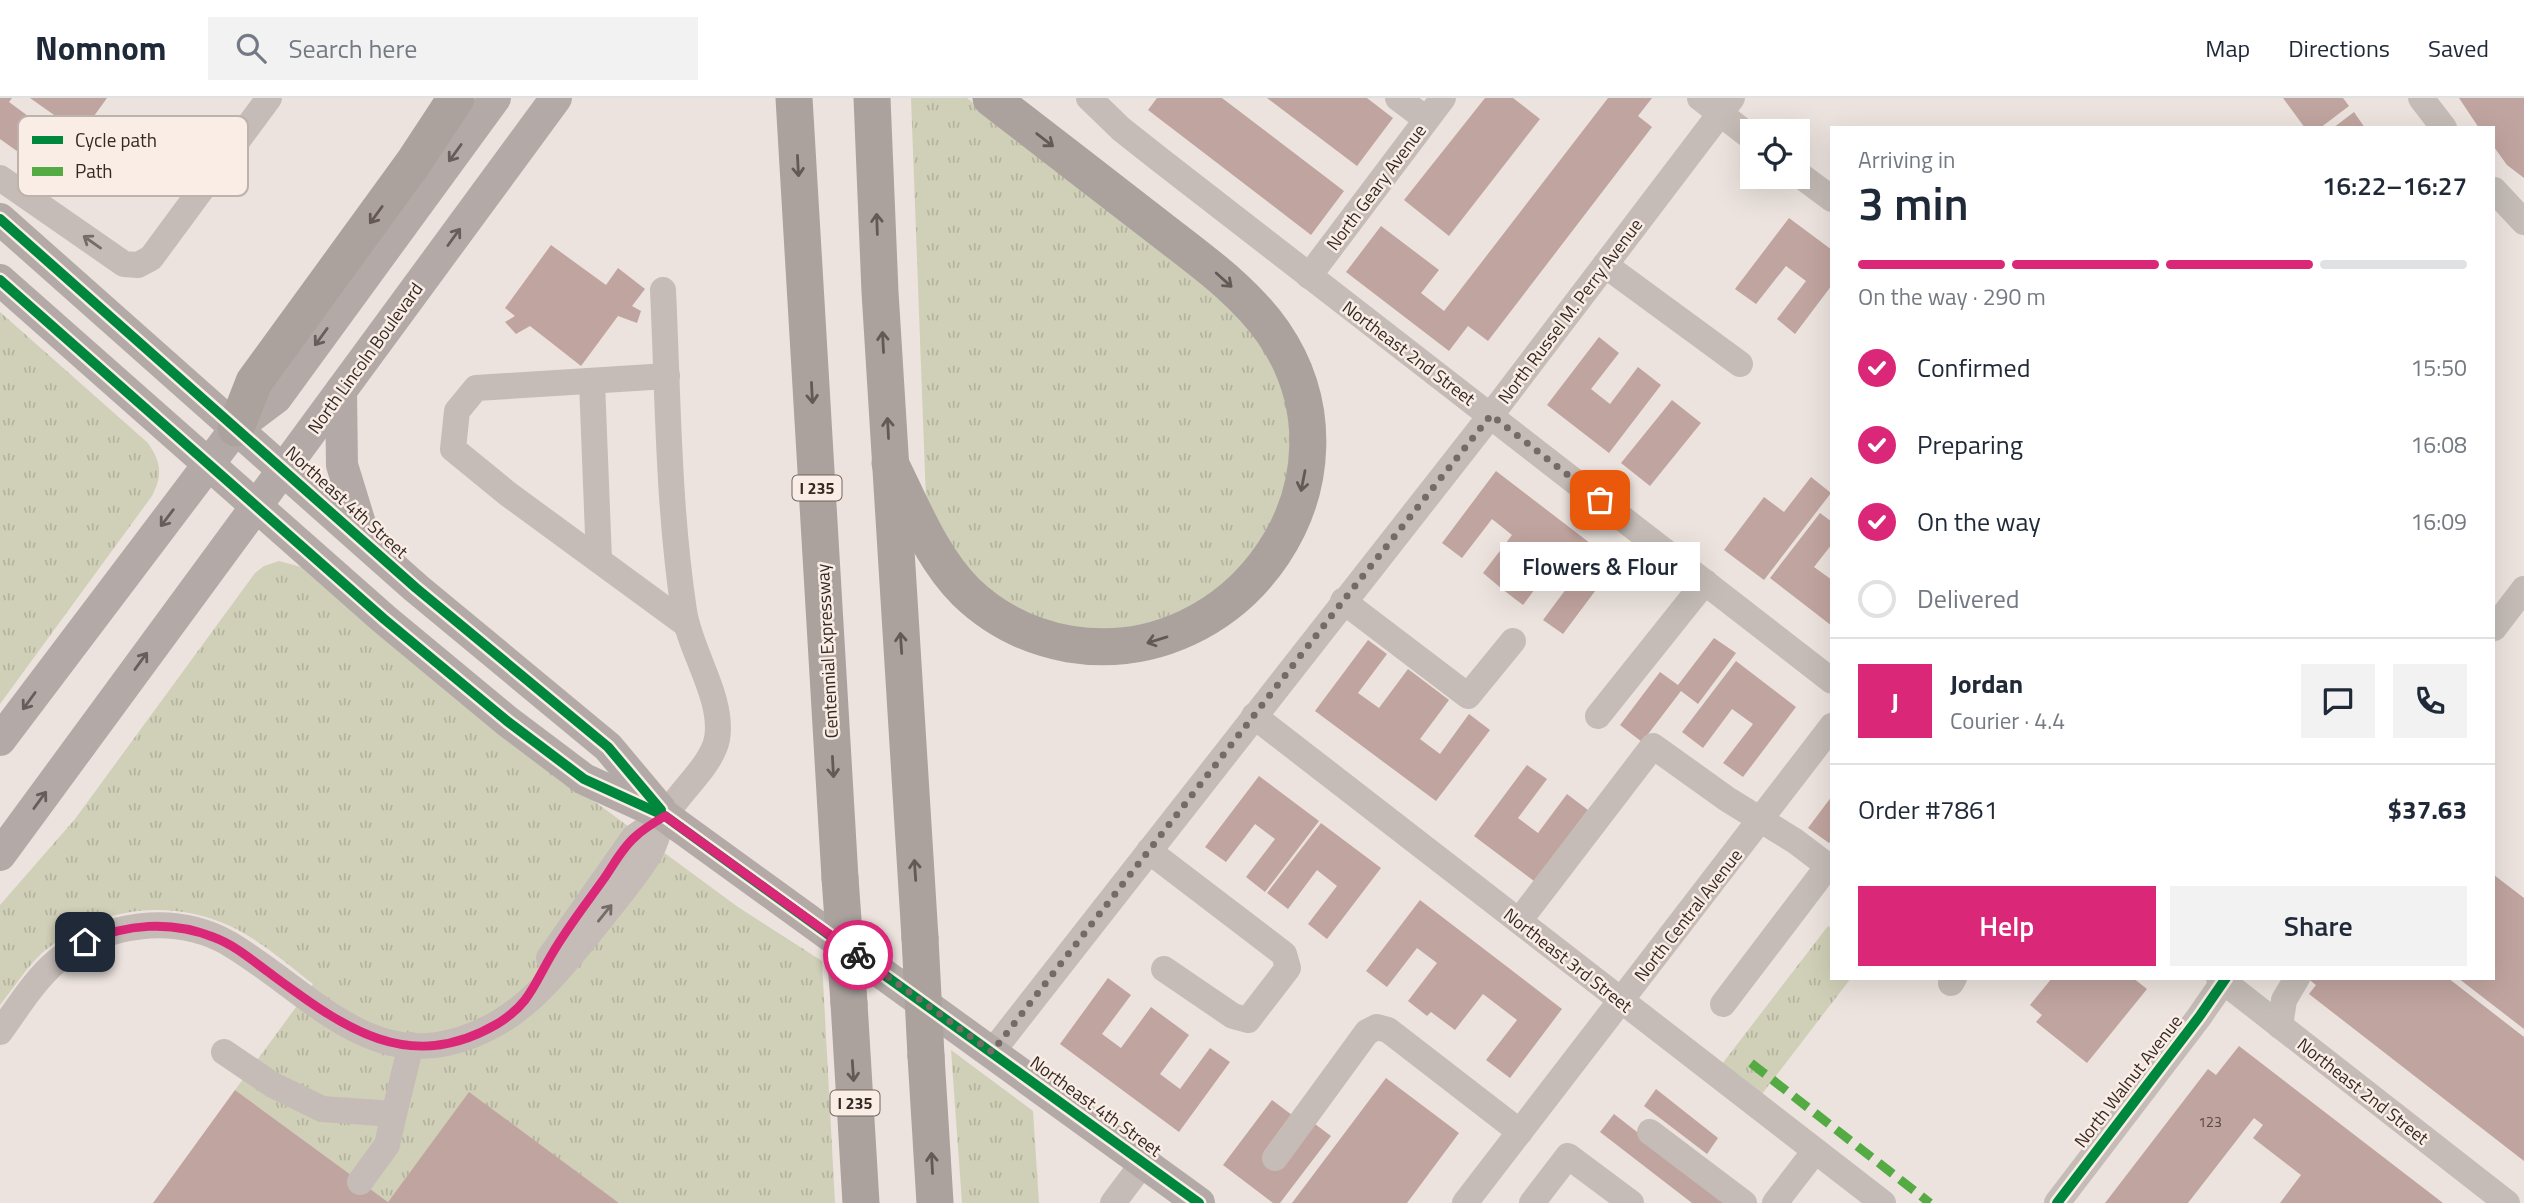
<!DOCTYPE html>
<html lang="en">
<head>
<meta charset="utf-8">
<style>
  body { margin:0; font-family:"Titillium Web",sans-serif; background:#f2f2f3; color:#1f2937; height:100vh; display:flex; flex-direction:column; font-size:26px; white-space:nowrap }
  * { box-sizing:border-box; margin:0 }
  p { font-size:23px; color:#747a83 }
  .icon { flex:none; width:38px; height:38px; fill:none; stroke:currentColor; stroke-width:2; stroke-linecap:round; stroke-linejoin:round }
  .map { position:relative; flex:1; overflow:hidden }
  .side { position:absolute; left:1830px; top:28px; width:665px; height:854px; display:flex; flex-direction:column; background:#fff; border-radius:0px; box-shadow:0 7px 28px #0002 }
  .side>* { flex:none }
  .tools { position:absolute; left:1740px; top:21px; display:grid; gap:14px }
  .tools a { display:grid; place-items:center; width:70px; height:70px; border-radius:0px; background:#fff; box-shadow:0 7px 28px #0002; font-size:35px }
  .pin { position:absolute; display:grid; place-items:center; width:60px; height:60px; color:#fff; margin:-30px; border-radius:14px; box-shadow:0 4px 10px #0006 }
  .courier { position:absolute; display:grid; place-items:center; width:70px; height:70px; margin:-35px; border:5px solid #db2777; border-radius:50%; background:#fff; color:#222; box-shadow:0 2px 9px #0007 }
  .bubble { position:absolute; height:49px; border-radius:0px; background:#fff; box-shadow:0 7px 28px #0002; font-size:23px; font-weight:600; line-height:49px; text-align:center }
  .headline em { font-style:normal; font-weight:600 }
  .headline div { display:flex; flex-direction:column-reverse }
  .headline { display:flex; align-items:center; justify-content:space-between; height:119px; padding:0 28px }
  h1 { font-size:46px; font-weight:600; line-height:52px }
  .bar { display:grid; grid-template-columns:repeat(4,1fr); gap:10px 7px; align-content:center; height:84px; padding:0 28px }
  .bar i { height:9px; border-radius:5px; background:#e0e1e3 }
  .bar .on { background:#db2777 }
  .bar p { grid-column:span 4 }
  .line { display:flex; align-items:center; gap:18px; padding:0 28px; border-top:2px solid #e0e1e3 }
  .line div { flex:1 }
  .round { display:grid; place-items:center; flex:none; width:74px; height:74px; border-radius:0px; background:#f2f2f3 }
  ol { padding:0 28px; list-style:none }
  li { display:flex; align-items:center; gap:21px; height:77px }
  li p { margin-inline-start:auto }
  li .icon { padding:7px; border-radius:50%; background:#db2777; color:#fff; stroke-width:4 }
  li:last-child { color:#747a83 }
  li i { width:38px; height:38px; border:4px solid #e0e1e3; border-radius:50% }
  .action { display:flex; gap:14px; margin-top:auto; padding:14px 28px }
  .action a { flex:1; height:80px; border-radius:0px; background:#db2777; color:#fff; font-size:28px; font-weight:600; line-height:80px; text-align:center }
  .action a+a { background:#f2f2f3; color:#1f2937 }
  header { display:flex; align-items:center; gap:42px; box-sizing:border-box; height:98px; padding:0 35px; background:#fff; border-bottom:2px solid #e0e1e3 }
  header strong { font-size:33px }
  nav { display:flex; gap:38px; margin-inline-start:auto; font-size:24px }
  .search { width:490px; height:63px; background:#f2f2f3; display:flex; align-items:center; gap:18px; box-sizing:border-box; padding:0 24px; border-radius:0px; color:#747a83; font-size:26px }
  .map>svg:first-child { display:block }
  .grass { fill:url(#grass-tufts) }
  .building { fill:#c0a49f }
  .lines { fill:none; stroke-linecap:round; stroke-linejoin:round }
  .minor { stroke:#c5bcb7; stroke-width:26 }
  .major { stroke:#b3aaa7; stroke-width:32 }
  .highway { stroke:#aba29e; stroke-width:37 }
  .highway-bridge { stroke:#aba29e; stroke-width:37 }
  .quiet { stroke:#54ab44; stroke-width:9; stroke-dasharray:18 9; stroke-linecap:butt }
  .cycleway-casing { stroke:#f9ede5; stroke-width:15 }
  .cycleway { stroke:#00873e; stroke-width:10 }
  .oneway { stroke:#645956 }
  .oneway2 { stroke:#675d5a }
  .oneway3 { stroke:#766b67 }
  .done { stroke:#756a66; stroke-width:7; stroke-dasharray:0 12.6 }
  .route { stroke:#db2777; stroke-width:9 }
  .labels { text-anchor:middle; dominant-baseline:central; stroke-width:5; stroke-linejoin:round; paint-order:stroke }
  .number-label { font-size:14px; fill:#584844 }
  .shield { fill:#f9ede5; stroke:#70645f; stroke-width:2 }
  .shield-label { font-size:16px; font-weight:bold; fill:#352926 }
  .street-label { font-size:18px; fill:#352926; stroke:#f9ede5 }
  .key { fill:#f9ede5; stroke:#beb2ac; stroke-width:2 }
  .key-label { font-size:19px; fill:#352926 }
</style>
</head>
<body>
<header>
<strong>Nomnom</strong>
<div class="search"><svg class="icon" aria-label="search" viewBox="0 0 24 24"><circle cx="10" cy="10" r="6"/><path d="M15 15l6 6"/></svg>Search here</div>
<nav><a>Map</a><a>Directions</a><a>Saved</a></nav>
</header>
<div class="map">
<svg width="2524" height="1105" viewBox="0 0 2524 1105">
  <defs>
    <pattern id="grass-tufts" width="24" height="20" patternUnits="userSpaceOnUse" patternTransform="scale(1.75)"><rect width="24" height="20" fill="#d0d0b8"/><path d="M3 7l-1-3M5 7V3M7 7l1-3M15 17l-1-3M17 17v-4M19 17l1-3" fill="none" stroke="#b3b39e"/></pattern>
  </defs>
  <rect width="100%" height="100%" fill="#ece3de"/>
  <g class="grass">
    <path d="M 911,0 L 967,0 L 1211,187 L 1246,217 L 1293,311 L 1292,385 L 1264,451 L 1191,516 L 1094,536 L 1026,520 L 965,475 L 926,403 Z"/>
    <path d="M 0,214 L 148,345 C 161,364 163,377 152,398 L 0,606 Z"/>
    <path d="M 279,463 L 305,470 L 492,628 L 738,809 L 822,863 L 835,1105 L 619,1105 L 469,995 L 388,1104 L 235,992 L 313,886 C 287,866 260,842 230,828 C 166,798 86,811 36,861 C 23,875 12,892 0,907 L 0,807 L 75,721 L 255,475 L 264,468 Z"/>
    <path d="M 1828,828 L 1832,831 L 1832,880 L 1851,880 L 1762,996 L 1722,966 Z"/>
    <path d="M 951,952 L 1033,1013 L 1039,1105 L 962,1105 Z"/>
  </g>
  <g class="building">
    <path d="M 0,0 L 12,0 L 9,4 L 28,18 L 27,23 L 63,48 L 45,73 L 0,41 Z"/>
    <path d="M 30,0 L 107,0 L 81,36 Z"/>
    <path d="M 1157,0 L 1222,0 L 1344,93 L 1311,137 L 1148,12 Z"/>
    <path d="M 1267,0 L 1367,0 L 1393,20 L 1357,68 Z"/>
    <path d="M 1485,0 L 1513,0 L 1540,21 L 1449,138 L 1404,102 Z"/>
    <path d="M 1608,0 L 1652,0 L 1638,18 L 1652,29 L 1488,243 L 1468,228 L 1449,253 L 1346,174 L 1381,128 L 1439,172 L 1421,195 L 1444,213 Z"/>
    <path d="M 2283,0 L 2343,0 L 2349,8 L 2320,30 L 2305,30 Z"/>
    <path d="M 2459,0 L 2524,0 L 2524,80 L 2507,67 L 2494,49 L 2494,30 L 2479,30 Z"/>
    <path d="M 2354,14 L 2365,30 L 2333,30 Z"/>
    <path d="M 1789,120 L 1832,152 L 1832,187 L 1795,236 L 1777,221 L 1806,183 L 1786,168 L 1756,206 L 1735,191 Z"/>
    <path d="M 551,147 L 606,187 L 618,170 L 645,191 L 632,208 L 641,213 L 637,225 L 618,218 L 581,268 L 530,228 L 516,236 L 505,224 L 515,218 L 505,210 Z"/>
    <path d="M 1599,239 L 1619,255 L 1591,291 L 1610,306 L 1638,269 L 1661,287 L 1609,355 L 1547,307 Z"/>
    <path d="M 1672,302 L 1701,325 L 1650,388 L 1621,365 Z"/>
    <path d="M 1496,373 L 1616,465 L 1563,536 L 1543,522 L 1572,483 L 1552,468 L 1523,507 L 1502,491 L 1483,475 L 1512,437 L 1492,421 L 1462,460 L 1442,445 Z"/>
    <path d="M 1811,379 L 1831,395 L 1764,482 L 1724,452 L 1764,399 L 1784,414 Z"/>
    <path d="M 1820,415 L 1832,424 L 1832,446 L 1814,469 L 1832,482 L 1832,528 L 1770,480 Z"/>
    <path d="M 1714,540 L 1736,555 L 1698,606 L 1681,593 L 1642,644 L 1620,627 L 1660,574 L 1678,587 Z"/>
    <path d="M 1368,542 L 1387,556 L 1358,595 L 1379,610 L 1408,571 L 1449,602 L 1420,641 L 1440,656 L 1469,616 L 1490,632 L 1436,703 L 1315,613 Z"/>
    <path d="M 1736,563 L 1796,609 L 1743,679 L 1723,665 L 1753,626 L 1732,611 L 1703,650 L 1682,634 Z"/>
    <path d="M 1527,667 L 1547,681 L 1518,720 L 1538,735 L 1567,696 L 1588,712 L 1534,783 L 1474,738 Z"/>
    <path d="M 1259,678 L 1319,723 L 1265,794 L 1246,779 L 1275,741 L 1255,726 L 1226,764 L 1205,749 Z"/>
    <path d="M 1832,698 L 1832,741 L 1829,745 L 1808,730 Z"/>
    <path d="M 1321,725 L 1381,770 L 1327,841 L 1308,826 L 1337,788 L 1317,772 L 1288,811 L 1267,795 Z"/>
    <path d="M 2494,777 L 2524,800 L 2524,931 L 2458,880 L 2494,880 Z"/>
    <path d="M 1420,802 L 1562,911 L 1510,980 L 1486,962 L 1517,922 L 1483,896 L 1455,932 L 1431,914 L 1427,918 L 1408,903 L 1437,865 L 1417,850 L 1387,889 L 1366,873 Z"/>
    <path d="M 1108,880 L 1131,897 L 1102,936 L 1121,950 L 1151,909 L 1189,937 L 1160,976 L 1180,991 L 1210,950 L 1230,964 L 1179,1034 L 1060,946 Z"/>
    <path d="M 2052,880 L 2133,880 L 2147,891 L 2087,965 L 2036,924 L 2042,917 L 2030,907 Z"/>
    <path d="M 2307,880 L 2448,880 L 2524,939 L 2524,1063 L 2309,896 L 2316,887 Z"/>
    <path d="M 2239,948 L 2443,1105 L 2280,1105 L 2301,1077 L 2253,1040 L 2263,1027 L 2254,1020 L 2188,1105 L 2105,1105 L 2208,971 L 2216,977 Z"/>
    <path d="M 1386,980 L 1459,1035 L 1407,1105 L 1292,1105 Z"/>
    <path d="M 1656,991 L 1718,1040 L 1707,1056 L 1644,1008 Z"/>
    <path d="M 235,992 L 388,1104 L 469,994 L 619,1105 L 153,1105 Z"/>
    <path d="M 1272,1002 L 1292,1017 L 1315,1026 L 1331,1038 L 1280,1105 L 1273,1105 L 1223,1067 Z"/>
    <path d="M 1614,1016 L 1728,1105 L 1692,1105 L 1600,1034 Z"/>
  </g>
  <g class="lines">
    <g class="minor">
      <path d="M 1089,0 L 1121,31 L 1159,61 L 1832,583"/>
      <path d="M 1398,0 L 1426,21"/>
      <path d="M 1700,0 L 1752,40"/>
      <path d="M 2421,0 L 2444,30"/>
      <path d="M 1797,75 L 1832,101"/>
      <path d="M 0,80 L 124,166 L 138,167 L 151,160 L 269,0"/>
      <path d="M 2494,92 L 2524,124"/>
      <path d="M 1605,167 L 1740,266"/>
      <path d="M 1309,178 L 1443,0"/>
      <path d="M 667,278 L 476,290 L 457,313 L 453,351 L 508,396 L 687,527"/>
      <path d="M 592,284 L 599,462"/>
      <path d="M 1343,503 L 1468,598 L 1513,543"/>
      <path d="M 2494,530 L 2524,491"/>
      <path d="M 1254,618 L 1883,1105"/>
      <path d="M 1598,618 L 1705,484"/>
      <path d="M 1149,753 L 1284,856 L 1288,870 L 1248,922 L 1233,918 L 1164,871"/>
      <path d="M 1519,823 L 1653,648 L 1727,701 L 1795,743 L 1828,768 L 1723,906"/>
      <path d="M 549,860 L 634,739 L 665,718"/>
      <path d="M 2219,880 L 2507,1105"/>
      <path d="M 1951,885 L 1954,880"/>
      <path d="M 2280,928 L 2284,902 L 2297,880"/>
      <path d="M 0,934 C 17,911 34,882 57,863 C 103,825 174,815 228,845 C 318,898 379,991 496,926 C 538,903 574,854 604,817 C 620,797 637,777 650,755 C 657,743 659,728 666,717 C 679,694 712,667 717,641 C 724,600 690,554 684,513 C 668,407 668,298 663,192"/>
      <path d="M 224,954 L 273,987 L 322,1011 L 394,1016 L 411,947"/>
      <path d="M 992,954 L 1491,317 L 1732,0"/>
      <path d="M 1650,1034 L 1744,1105"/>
      <path d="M 1275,1060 L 1367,934 L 1377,929 L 1388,932 L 1520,1034"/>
      <path d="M 360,1084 L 387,1047 L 394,1016"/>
      <path d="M 1113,1105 L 1143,1065"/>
      <path d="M 1465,1105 L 1832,628"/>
      <path d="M 1532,1105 L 1568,1058 L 1631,1105"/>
      <path d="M 1775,1105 L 1815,1053"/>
      <path d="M 2057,1105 L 2199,919 L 2226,880"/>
    </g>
    <g class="major">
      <path d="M 0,121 L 416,490 L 608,649 L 660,711"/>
      <path d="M 0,182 L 384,521 L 507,623 L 584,681 L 665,718 L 1199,1105"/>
      <path d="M 341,293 L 342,367 L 366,445"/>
      <path d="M 0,642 L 236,330 L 276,300 L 495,0"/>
      <path d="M 0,757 L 556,0"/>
    </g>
    <g class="highway">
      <path d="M 794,0 L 840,780"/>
      <path d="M 872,0 L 880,194 L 920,840"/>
      <path d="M 236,330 L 254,284 L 414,64 L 456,0"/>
      <path d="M 890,365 C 912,409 931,459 966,494 C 995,522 1030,539 1069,546 C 1240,574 1374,381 1273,234 C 1242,190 1196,159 1154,126 C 1100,84 1045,42 991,0"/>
      <path d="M 849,905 L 861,1105"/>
      <path d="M 926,958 L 935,1105"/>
    </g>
    <g class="highway-bridge">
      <path d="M 840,780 L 849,905"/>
      <path d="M 920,840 L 926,958"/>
    </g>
    <path class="quiet" d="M 1751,965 L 1930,1105"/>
    <defs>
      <g id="cycleway">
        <path d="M 0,121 L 416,490 L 608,649 L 661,712"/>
        <path d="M 0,182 L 384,521 L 507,623 L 584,681 L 665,718 L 1199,1105"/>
        <path d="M 2057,1105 L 2199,919 L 2226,880"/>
      </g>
    </defs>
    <use href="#cycleway" class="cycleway-casing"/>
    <use href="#cycleway" class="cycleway"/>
  </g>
  <defs><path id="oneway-shaft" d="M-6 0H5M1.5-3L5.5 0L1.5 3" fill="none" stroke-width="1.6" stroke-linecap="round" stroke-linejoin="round" transform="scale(1.75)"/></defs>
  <g class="oneway">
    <use href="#oneway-shaft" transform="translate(1045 42) rotate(38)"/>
    <use href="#oneway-shaft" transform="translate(798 68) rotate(87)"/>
    <use href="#oneway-shaft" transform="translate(376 117) rotate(126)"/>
    <use href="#oneway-shaft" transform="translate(877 126) rotate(-92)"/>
    <use href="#oneway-shaft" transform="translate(1224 182) rotate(42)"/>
    <use href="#oneway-shaft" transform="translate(883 244) rotate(-93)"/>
    <use href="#oneway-shaft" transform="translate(812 295) rotate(87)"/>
    <use href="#oneway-shaft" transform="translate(888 330) rotate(-93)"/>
    <use href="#oneway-shaft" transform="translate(1303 383) rotate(101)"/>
    <use href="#oneway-shaft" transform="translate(1157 542) rotate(163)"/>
    <use href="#oneway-shaft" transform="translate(901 545) rotate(-94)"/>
    <use href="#oneway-shaft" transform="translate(833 669) rotate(87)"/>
    <use href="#oneway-shaft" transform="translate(915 772) rotate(-94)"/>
    <use href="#oneway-shaft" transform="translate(853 973) rotate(86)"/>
    <use href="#oneway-shaft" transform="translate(932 1065) rotate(-93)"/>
  </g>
  <g class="oneway2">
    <use href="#oneway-shaft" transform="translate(455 55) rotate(126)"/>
    <use href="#oneway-shaft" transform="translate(454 139) rotate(-54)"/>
    <use href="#oneway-shaft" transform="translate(321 239) rotate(126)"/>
    <use href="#oneway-shaft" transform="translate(167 420) rotate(127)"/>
    <use href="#oneway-shaft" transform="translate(141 563) rotate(-54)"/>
    <use href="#oneway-shaft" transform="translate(29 603) rotate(126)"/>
    <use href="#oneway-shaft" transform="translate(40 702) rotate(-54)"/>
  </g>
  <g class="oneway3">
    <use href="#oneway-shaft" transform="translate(92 144) rotate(-145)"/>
    <use href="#oneway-shaft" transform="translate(605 815) rotate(-51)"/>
  </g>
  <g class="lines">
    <path class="done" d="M 858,857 L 992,954 L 1343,503 L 1491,317 L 1600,402"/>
    <path class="route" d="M 85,844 C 126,826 171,822 213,839 C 235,847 253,863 271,876 C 343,929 408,978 497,926 C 530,906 534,886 552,856 C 567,830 586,806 603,782 C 613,768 622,750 635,739 C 643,731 655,724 665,718 L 858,857"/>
  </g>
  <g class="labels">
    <g class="number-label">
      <text x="2210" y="1023">123</text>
    </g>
    <g class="shield">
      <rect x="792.5" y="377.5" width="49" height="25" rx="5"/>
      <rect x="830.5" y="992.5" width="49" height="25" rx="5"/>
    </g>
    <g class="shield-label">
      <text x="817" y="390">I 235</text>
      <text x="855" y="1005">I 235</text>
    </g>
    <g class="street-label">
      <text transform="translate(1376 89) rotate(-53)">North Geary Avenue</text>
      <text transform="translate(1570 213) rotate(-53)">North Russel M. Perry Avenue</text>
      <text transform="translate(1409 255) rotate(37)">Northeast 2nd Street</text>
      <text transform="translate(365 260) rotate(-54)">North Lincoln Boulevard</text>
      <text transform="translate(347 404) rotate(42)">Northeast 4th Street</text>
      <text transform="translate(827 553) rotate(-93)">Centennial Expressway</text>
      <text transform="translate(1688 817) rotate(-52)">North Central Avenue</text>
      <text transform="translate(1568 862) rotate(38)">Northeast 3rd Street</text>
      <text transform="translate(2128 983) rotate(-52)">North Walnut Avenue</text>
      <text transform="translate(2363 993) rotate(38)">Northeast 2nd Street</text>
      <text transform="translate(1096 1008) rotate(36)">Northeast 4th Street</text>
    </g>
  </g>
  <rect x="18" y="18" width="230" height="80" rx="10" class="key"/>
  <rect x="32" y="38" width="31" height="8" fill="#00873e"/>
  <rect x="32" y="69" width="31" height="9" fill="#54ab44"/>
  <g class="key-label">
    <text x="75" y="49">Cycle path</text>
    <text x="75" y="80">Path</text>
  </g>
</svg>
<div class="tools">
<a><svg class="icon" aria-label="locate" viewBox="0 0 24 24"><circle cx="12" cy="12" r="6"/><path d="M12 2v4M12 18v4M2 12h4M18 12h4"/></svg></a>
</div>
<div class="pin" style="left:1600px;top:402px;background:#ea580c"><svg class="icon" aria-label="bag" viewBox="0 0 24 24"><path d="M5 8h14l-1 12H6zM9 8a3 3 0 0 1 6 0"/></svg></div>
<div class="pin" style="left:85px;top:844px;background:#1f2937"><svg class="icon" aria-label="home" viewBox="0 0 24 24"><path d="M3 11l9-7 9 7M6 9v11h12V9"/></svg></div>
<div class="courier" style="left:858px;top:857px"><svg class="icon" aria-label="bike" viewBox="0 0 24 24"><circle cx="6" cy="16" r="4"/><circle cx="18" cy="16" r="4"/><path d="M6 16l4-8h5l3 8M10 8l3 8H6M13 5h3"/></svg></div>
<div class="bubble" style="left:1500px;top:444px;width:200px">Flowers &amp; Flour</div>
<section class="side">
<div class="headline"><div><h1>3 min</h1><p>Arriving in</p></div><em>16:22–16:27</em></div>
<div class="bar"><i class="on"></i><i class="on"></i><i class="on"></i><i></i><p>On the way · 290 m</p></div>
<ol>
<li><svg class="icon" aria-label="check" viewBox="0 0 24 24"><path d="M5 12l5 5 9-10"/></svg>Confirmed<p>15:50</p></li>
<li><svg class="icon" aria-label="check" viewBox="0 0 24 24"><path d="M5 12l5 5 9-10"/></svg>Preparing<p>16:08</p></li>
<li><svg class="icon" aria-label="check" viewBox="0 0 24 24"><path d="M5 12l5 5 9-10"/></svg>On the way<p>16:09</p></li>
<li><i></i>Delivered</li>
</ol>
<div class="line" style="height:126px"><b class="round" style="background:#db2777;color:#fff">J</b><div><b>Jordan</b><p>Courier · 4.4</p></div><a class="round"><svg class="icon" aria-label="chat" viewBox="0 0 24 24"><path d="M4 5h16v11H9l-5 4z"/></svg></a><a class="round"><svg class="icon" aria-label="phone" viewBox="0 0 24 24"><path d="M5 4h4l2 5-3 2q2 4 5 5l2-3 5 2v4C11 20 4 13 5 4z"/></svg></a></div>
<div class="line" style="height:91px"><div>Order #7861</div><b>$37.63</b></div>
<div class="action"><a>Help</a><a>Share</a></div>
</section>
</div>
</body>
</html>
